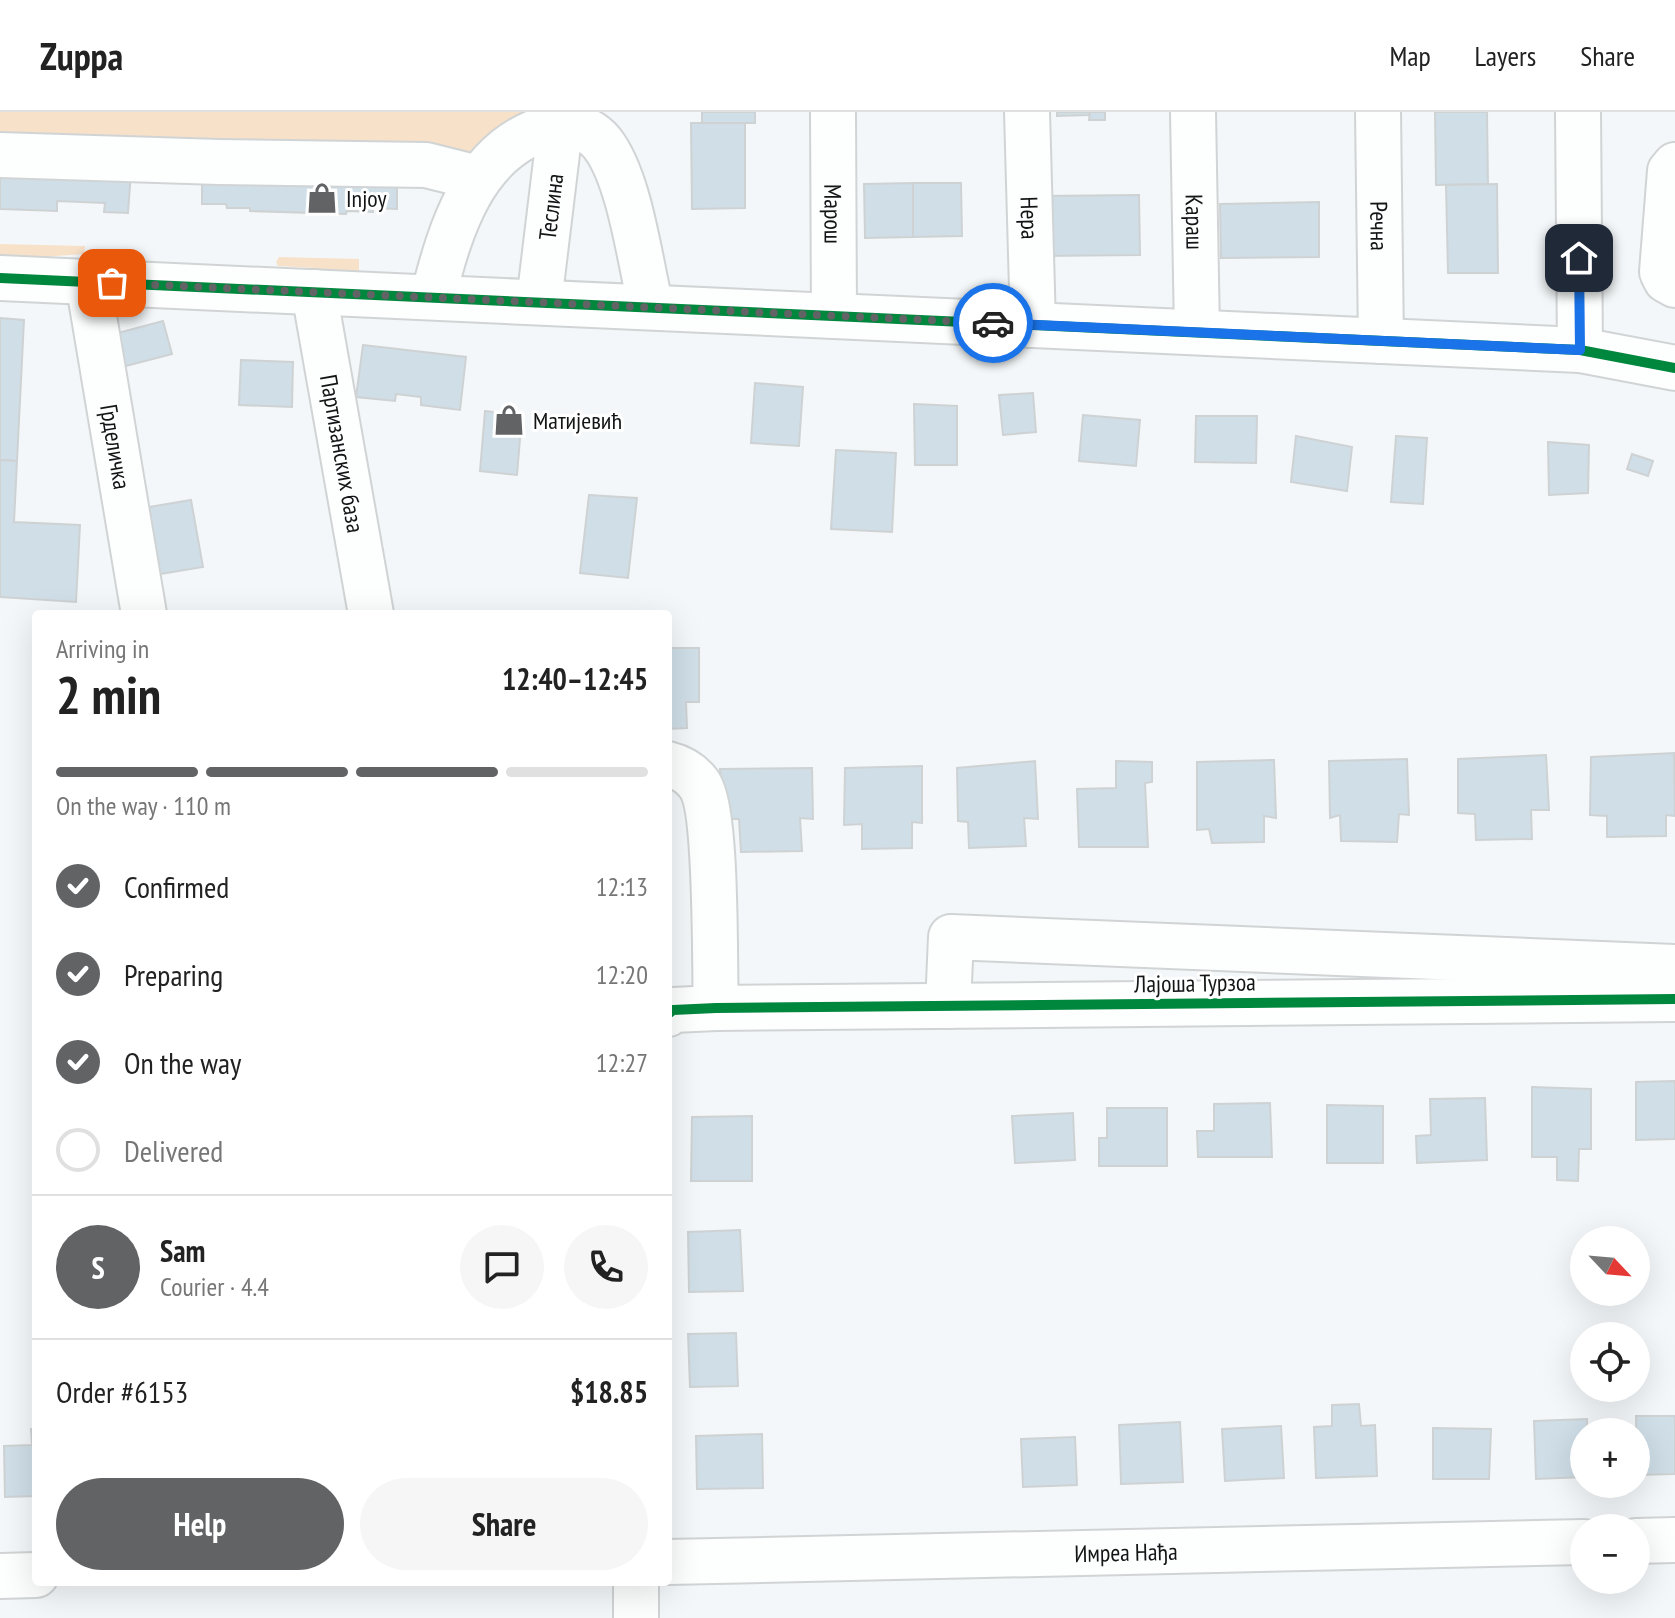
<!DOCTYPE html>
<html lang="en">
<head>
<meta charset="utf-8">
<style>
  body { margin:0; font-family:"PT Sans Narrow",sans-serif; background:#f6f6f6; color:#222; height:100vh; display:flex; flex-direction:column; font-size:30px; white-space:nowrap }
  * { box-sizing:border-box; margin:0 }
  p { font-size:26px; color:#767676 }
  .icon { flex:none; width:44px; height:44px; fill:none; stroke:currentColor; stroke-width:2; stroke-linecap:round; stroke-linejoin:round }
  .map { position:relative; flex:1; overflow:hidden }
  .drawer { position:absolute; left:32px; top:498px; width:640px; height:976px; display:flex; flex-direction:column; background:#fff; border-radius:8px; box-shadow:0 8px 32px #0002 }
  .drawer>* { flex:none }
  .needle { width:52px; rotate:116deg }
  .controls { position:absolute; left:1570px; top:1114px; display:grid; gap:16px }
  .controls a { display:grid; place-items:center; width:80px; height:80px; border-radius:50%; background:#fff; box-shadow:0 8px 32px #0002; font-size:40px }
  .pin { position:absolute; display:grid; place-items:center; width:68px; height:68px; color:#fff; margin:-34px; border-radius:16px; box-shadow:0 4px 12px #0006 }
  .courier { position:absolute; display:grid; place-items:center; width:80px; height:80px; margin:-40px; border:6px solid #1a73e8; border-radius:50%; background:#fff; color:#222; box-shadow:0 2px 10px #0007 }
  .head em { font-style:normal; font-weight:600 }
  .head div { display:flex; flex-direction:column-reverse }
  .head { display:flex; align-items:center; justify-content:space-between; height:136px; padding:0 24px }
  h1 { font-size:52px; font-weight:600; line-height:60px }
  .bar { display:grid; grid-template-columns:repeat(4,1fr); gap:12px 8px; align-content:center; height:96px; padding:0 24px }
  .bar i { height:10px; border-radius:6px; background:#e0e0e0 }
  .bar .selected { background:#626365 }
  .bar p { grid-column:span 4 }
  .line { display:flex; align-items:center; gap:20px; padding:0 24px; border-top:2px solid #e0e0e0 }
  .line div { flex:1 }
  .round { display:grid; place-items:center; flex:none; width:84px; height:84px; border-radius:42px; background:#f6f6f6 }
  ol { padding:0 24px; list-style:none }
  li { display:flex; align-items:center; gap:24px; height:88px }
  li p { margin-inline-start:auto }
  li .icon { padding:8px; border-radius:50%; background:#626365; color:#fff; stroke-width:4 }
  li:last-child { color:#767676 }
  li i { width:44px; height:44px; border:4px solid #e0e0e0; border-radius:50% }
  .primary-button { display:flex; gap:16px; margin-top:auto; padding:16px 24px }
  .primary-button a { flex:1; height:92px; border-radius:48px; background:#626365; color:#fff; font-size:32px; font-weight:600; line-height:92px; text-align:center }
  .primary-button a+a { background:#f6f6f6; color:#222 }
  header { display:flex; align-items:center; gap:48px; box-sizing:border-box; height:112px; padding:0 40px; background:#fff; border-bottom:2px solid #e0e0e0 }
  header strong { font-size:38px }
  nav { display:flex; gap:44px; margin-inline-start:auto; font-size:28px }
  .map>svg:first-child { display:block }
  .green { fill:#f8e1c9 }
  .building { fill:#cfdee7; stroke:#cfd2d3; stroke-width:2 }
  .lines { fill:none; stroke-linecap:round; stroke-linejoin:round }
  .minor-casing { stroke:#d1d4d5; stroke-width:48 }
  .minor { stroke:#fdfefe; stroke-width:44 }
  .cycleway-casing { stroke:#fff; stroke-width:15 }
  .cycleway { stroke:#00873e; stroke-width:10 }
  .done { stroke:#626365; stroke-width:8; stroke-dasharray:0 14.4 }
  .route { stroke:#1a73e8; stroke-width:10 }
  .labels { text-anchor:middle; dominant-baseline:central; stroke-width:6; stroke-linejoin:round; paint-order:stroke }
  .poi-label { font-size:24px; fill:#131415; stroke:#fff; text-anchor:start }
  .street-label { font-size:24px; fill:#131415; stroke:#fff }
</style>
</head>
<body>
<header>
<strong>Zuppa</strong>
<nav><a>Map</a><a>Layers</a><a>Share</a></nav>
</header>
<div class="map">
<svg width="1675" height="1506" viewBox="0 0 1675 1506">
  <rect width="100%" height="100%" fill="#f4f7f9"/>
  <g class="green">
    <path d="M 0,0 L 526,0 L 488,39 L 414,44 L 0,30 Z"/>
    <path d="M 0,132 L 85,134 L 84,142 L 0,148 Z"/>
    <path d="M 279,145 L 359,147 L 359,161 L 315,161 L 313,156 L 278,154 L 276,150 Z"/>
  </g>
  <g class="building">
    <rect x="702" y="0" width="53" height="11"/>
    <path d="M 1057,0 L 1090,0 L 1089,3 L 1057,4 Z"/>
    <path d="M 1090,0 L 1105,0 L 1105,8 L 1089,8 Z"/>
    <path d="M 1435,0 L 1487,0 L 1488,72 L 1436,73 Z"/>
    <path d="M 691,11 L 745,11 L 745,96 L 692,97 Z"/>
    <path d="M 0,59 L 131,60 L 128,101 L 104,100 L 105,91 L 57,89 L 57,99 L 0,97 Z"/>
    <path d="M 202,63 L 397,66 L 397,97 L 373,96 L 373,100 L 347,99 L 346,102 L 250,99 L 250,96 L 227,96 L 226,92 L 202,92 Z"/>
    <path d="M 913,71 L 961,71 L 962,124 L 913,125 Z"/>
    <path d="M 913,71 L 913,125 L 865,126 L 864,72 Z"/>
    <path d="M 1497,72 L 1498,161 L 1448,161 L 1446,73 Z"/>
    <path d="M 1139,83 L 1140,143 L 1042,144 L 1041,84 Z"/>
    <path d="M 1319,90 L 1319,145 L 1221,146 L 1220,92 Z"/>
    <path d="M 0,206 L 24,208 L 17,349 L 0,348 Z"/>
    <path d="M 163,209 L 172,242 L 122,255 L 114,222 Z"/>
    <path d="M 363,233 L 466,245 L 460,298 L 421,293 L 421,285 L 396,282 L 395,289 L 356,285 Z"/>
    <path d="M 241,248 L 293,250 L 292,295 L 239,293 Z"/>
    <path d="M 755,271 L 803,275 L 799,334 L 751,331 Z"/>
    <path d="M 1033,281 L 1036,320 L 1003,323 L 999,283 Z"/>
    <path d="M 914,292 L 957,294 L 957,353 L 915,353 Z"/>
    <path d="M 485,299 L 522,303 L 517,363 L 480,359 Z"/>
    <path d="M 1083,303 L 1140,308 L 1136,354 L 1079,349 Z"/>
    <path d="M 1196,304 L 1257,304 L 1256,351 L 1195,350 Z"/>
    <path d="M 1296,324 L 1352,335 L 1347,379 L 1291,370 Z"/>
    <path d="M 1396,324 L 1427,326 L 1423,392 L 1391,390 Z"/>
    <path d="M 1548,330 L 1589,333 L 1588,381 L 1549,383 Z"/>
    <path d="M 836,338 L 896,341 L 892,420 L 831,417 Z"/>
    <path d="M 1632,342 L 1653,349 L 1648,364 L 1627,357 Z"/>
    <path d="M 0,348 L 17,349 L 14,410 L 80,413 L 76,490 L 0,485 Z"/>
    <path d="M 589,383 L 637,386 L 628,466 L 580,461 Z"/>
    <path d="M 191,388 L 203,455 L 154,463 L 143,396 Z"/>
    <path d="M 668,536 L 699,536 L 699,590 L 686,590 L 687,616 L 668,617 Z"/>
    <path d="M 1674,641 L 1675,704 L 1666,703 L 1666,724 L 1607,725 L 1607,704 L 1590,703 L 1591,645 Z"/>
    <path d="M 1546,643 L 1549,698 L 1531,698 L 1532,727 L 1476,728 L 1475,702 L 1458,701 L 1458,647 Z"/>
    <path d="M 1407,647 L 1409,703 L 1399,702 L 1397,730 L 1341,729 L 1340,703 L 1330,706 L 1329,649 Z"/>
    <path d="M 1274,648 L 1276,706 L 1264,704 L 1264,730 L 1212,731 L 1209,717 L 1197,718 L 1197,650 Z"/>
    <path d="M 1035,649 L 1038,707 L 1024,706 L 1026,734 L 969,736 L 968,710 L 958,709 L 957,656 Z"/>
    <path d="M 1116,649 L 1152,650 L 1152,670 L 1145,671 L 1148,735 L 1079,735 L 1077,677 L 1116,676 Z"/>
    <path d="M 922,654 L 922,711 L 912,710 L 912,736 L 862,737 L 862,712 L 844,713 L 845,656 Z"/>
    <path d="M 812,656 L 813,707 L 800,706 L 802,739 L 741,740 L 739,707 L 722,707 L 720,657 Z"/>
    <path d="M 1675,969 L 1675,1027 L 1636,1028 L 1636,970 Z"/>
    <path d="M 1532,975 L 1591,977 L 1591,1037 L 1579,1037 L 1578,1069 L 1557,1068 L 1557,1045 L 1532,1045 Z"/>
    <path d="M 1485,986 L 1487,1048 L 1417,1051 L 1416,1024 L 1431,1023 L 1430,987 Z"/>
    <path d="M 1270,991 L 1272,1045 L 1198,1045 L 1197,1019 L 1214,1019 L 1214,992 Z"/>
    <path d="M 1327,993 L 1383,994 L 1383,1051 L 1327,1051 Z"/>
    <path d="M 1107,996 L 1167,996 L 1167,1054 L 1099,1054 L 1099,1026 L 1107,1026 Z"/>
    <path d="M 1073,1001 L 1075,1048 L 1015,1051 L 1012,1004 Z"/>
    <path d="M 752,1004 L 752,1069 L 691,1069 L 692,1005 Z"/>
    <path d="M 740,1118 L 743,1179 L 689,1180 L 688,1120 Z"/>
    <path d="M 736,1221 L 738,1274 L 690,1275 L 688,1222 Z"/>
    <path d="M 1359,1292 L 1361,1314 L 1375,1313 L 1377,1364 L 1316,1366 L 1314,1315 L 1332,1314 L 1332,1293 Z"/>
    <path d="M 1636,1304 L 1675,1304 L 1675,1362 L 1637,1363 Z"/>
    <path d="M 1587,1307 L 1587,1320 L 1584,1320 L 1584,1365 L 1536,1367 L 1534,1309 Z"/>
    <path d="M 1180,1310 L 1183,1370 L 1121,1372 L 1119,1313 Z"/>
    <path d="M 1281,1314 L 1284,1366 L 1225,1369 L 1222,1317 Z"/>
    <path d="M 1433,1316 L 1491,1317 L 1489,1367 L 1433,1367 Z"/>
    <path d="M 31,1317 L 36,1317 L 36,1384 L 5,1385 L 4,1334 L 32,1333 Z"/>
    <path d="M 762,1322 L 763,1376 L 697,1377 L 696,1324 Z"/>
    <path d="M 1075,1325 L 1077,1373 L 1023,1375 L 1021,1327 Z"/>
  </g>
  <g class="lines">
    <defs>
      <g id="minor">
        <path id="s1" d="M 833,0 L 834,204"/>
        <path id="s2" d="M 1027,0 L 1033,213"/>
        <path id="s3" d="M 1193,0 L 1197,220"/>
        <path id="s4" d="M 1378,0 L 1381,229"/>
        <path d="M 1578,0 L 1580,238"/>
        <path d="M 0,43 L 219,50 L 426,53 L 478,66"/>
        <path d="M 1675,53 L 1670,59 L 1662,160 L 1666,168 L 1675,173"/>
        <path d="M 0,166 L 1580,238 L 1675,256"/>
        <path id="s5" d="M 88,169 L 144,502"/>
        <path id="s6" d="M 314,180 L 371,502"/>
        <path d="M 433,185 C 450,118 473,38 547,16 C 566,10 588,14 602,31 C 630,66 640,151 651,195"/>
        <path id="s7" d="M 539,190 L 562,0"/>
        <path d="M 668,652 C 680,655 691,661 699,672 C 718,698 714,854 716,896"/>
        <path d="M 948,894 L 951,825 L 1675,855"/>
        <path d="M 668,902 L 673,898 L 716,896 L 1675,887"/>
        <path d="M 1636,1429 L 1675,1428"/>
        <path id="s8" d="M 668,1450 L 1584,1430"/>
        <path d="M 0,1464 L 36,1463"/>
        <path d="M 636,1470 L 636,1506"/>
      </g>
    </defs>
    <use href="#minor" class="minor-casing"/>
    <use href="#minor" class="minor"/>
    <defs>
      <g id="cycleway">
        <path d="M 0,166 L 1580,238 L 1675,256"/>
        <path d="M 668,902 L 673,898 L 716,896 L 1675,887"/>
      </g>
    </defs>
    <use href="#cycleway" class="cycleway-casing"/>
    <use href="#cycleway" class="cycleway"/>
  </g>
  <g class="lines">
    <path class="done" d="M 112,171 L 993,211"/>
    <path class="route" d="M 993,211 L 1580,238 L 1579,146"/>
  </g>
  <defs>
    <symbol id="shop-bare" viewBox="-9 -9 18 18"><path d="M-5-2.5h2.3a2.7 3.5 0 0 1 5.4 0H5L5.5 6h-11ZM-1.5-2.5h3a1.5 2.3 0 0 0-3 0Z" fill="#626365" stroke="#fff" stroke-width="2.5" paint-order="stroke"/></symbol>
  </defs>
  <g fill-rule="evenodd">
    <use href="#shop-bare" x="300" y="64" width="44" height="44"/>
    <use href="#shop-bare" x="487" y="286" width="44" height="44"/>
  </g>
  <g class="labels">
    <g class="poi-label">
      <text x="346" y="86">Injoy</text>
      <text x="533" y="308">Матијевић</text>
    </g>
    <g class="street-label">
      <text stroke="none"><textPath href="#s7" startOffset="96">Теслина</textPath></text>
      <text stroke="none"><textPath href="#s1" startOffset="102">Марош</textPath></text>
      <text stroke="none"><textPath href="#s2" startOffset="106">Нера</textPath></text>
      <text stroke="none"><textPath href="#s3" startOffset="110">Караш</textPath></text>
      <text stroke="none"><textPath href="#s4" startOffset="114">Речна</textPath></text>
      <text stroke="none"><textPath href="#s5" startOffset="168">Грделичка</textPath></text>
      <text stroke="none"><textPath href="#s6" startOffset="164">Партизанских база</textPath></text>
      <text transform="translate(1195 871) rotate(-1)">Лајоша Турзоа</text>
      <text stroke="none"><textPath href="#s8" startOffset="458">Имреа Нађа</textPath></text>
    </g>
  </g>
</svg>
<div class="controls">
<a><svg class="needle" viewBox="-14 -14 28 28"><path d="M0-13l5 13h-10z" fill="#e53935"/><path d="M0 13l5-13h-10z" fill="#767676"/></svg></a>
<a><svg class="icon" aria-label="locate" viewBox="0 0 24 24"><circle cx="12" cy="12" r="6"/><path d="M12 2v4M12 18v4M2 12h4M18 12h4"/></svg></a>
<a>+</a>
<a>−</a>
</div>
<div class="pin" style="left:112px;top:171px;background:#ea580c"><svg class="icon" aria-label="bag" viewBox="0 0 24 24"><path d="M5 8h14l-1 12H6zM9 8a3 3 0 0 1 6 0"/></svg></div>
<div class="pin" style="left:1579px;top:146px;background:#1f2937"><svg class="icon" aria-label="home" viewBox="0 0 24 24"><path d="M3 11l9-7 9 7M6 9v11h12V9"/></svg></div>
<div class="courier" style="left:993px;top:211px"><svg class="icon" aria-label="car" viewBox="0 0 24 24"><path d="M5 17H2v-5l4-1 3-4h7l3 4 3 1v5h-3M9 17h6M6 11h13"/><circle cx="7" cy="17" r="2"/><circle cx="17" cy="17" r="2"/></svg></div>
<section class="drawer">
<div class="head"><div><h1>2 min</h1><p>Arriving in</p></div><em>12:40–12:45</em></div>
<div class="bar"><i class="selected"></i><i class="selected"></i><i class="selected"></i><i></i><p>On the way · 110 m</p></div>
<ol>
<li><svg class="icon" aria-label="check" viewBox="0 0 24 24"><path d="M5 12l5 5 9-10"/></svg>Confirmed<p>12:13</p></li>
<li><svg class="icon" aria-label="check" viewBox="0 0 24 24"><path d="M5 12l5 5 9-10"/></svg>Preparing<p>12:20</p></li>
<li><svg class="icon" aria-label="check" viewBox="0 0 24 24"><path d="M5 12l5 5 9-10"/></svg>On the way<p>12:27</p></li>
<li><i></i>Delivered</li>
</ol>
<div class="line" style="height:144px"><b class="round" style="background:#626365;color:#fff">S</b><div><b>Sam</b><p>Courier · 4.4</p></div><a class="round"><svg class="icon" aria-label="chat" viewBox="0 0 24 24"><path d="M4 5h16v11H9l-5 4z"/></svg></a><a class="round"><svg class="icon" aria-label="phone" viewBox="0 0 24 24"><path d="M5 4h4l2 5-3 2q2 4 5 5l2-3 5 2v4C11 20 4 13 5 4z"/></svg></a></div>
<div class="line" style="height:104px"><div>Order #6153</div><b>$18.85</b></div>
<div class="primary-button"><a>Help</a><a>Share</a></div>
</section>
</div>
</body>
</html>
